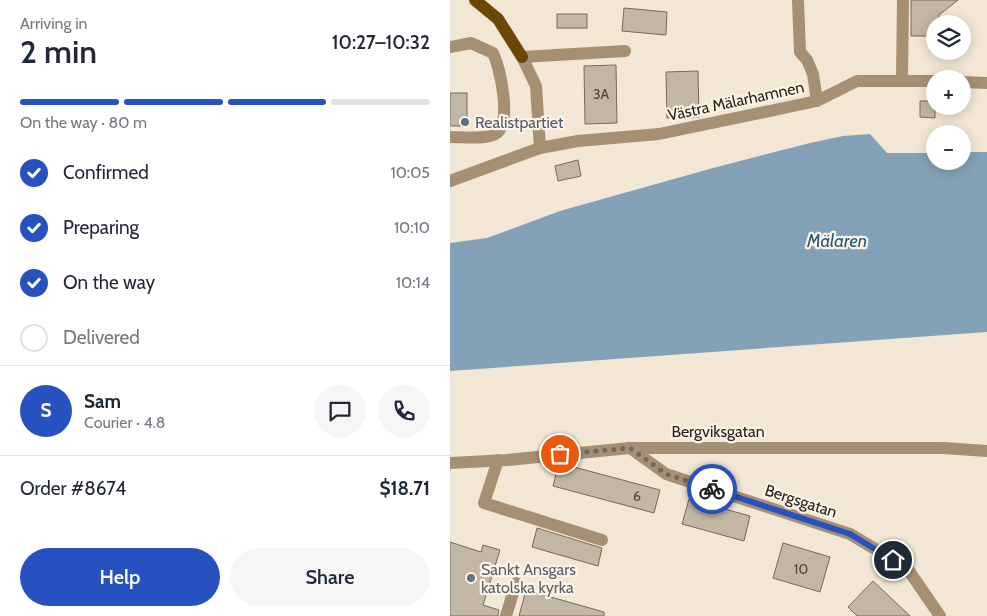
<!DOCTYPE html>
<html lang="en">
<head>
<meta charset="utf-8">
<style>
  body { margin:0; font-family:Cabin,sans-serif; background:#f6f6f7; color:#1f2937; height:100vh; display:flex; flex-direction:column; font-size:19px; white-space:nowrap }
  * { box-sizing:border-box; margin:0 }
  p { font-size:16px; color:#747a83 }
  .icon { flex:none; width:28px; height:28px; fill:none; stroke:currentColor; stroke-width:2; stroke-linecap:round; stroke-linejoin:round }
  .map { position:relative; flex:1; overflow:hidden }
  .drawer { display:flex; flex-direction:column; background:#fff; width:450px }
  .drawer>* { flex:none }
  .controls { position:absolute; left:476px; top:15px; display:grid; gap:10px }
  .controls a { display:grid; place-items:center; width:45px; height:45px; border-radius:50%; background:#fff; box-shadow:0 2px 12px #0003; font-size:25px }
  .pin { position:absolute; display:grid; place-items:center; width:42px; height:42px; color:#fff; margin:-21px; border:2px solid #fff; border-radius:50%; box-shadow:0 1px 5px #0007 }
  .courier { position:absolute; display:grid; place-items:center; width:50px; height:50px; margin:-25px; border:4px solid #2851c0; border-radius:50%; background:#fff; color:#222; box-shadow:0 1px 6px #0007 }
  .head em { font-style:normal; font-weight:600 }
  .head div { display:flex; flex-direction:column-reverse }
  .head { display:flex; align-items:center; justify-content:space-between; height:85px; padding:0 20px }
  h1 { font-size:32px; font-weight:600; line-height:38px }
  .bar { display:grid; grid-template-columns:repeat(4,1fr); gap:8px 5px; align-content:center; height:60px; padding:0 20px }
  .bar i { height:6px; border-radius:4px; background:#e0e1e3 }
  .bar .selected { background:#2851c0 }
  .bar p { grid-column:span 4 }
  .line { display:flex; align-items:center; gap:12px; padding:0 20px; border-top:1px solid #e0e1e3 }
  .line div { flex:1 }
  .round { display:grid; place-items:center; flex:none; width:52px; height:52px; border-radius:26px; background:#f6f6f7 }
  ol { padding:0 20px; list-style:none }
  li { display:flex; align-items:center; gap:15px; height:55px }
  li p { margin-inline-start:auto }
  li .icon { padding:5px; border-radius:50%; background:#2851c0; color:#fff; stroke-width:4 }
  li:last-child { color:#747a83 }
  li i { width:28px; height:28px; border:2px solid #e0e1e3; border-radius:50% }
  .action { display:flex; gap:10px; margin-top:auto; padding:10px 20px }
  .action a { flex:1; height:58px; border-radius:30px; background:#2851c0; color:#fff; font-size:20px; font-weight:600; line-height:58px; text-align:center }
  .action a+a { background:#f6f6f7; color:#1f2937 }
  main { display:flex; flex:1; min-height:0 }
  .map>svg:first-child { display:block }
  .water { fill:#83a2b7 }
  .building { fill:#c2b6a5; stroke:#766b5b }
  .lines { fill:none; stroke-linecap:round; stroke-linejoin:round }
  .minor { stroke:#a69074; stroke-width:12 }
  .major { stroke:#6d4702; stroke-width:12 }
  .done { stroke:#6f685d; stroke-width:5; stroke-dasharray:0 9 }
  .route { stroke:#2851c0; stroke-width:6 }
  .service-dot { fill:#5c6f8a; stroke:#fef4e5; stroke-width:2 }
  .worship-dot { fill:#6b7280; stroke:#fef4e5; stroke-width:2 }
  .labels { text-anchor:middle; dominant-baseline:central; stroke-width:4.5; stroke-linejoin:round; paint-order:stroke }
  .number-label { font-size:14px; fill:#4e483f }
  .street-label { font-size:16px; fill:#28231d; stroke:#fef4e5 }
  .service-label { font-size:16px; fill:#4e5e75; stroke:#fef4e5; text-anchor:start }
  .worship-label { font-size:16px; fill:#5b616d; stroke:#fef4e5; text-anchor:start }
  .water-label { font-size:18px; font-style:italic; fill:#245979; stroke:#fef4e5 }
</style>
</head>
<body>
<main>
<section class="drawer">
<div class="head"><div><h1>2 min</h1><p>Arriving in</p></div><em>10:27–10:32</em></div>
<div class="bar"><i class="selected"></i><i class="selected"></i><i class="selected"></i><i></i><p>On the way · 80 m</p></div>
<ol>
<li><svg class="icon" aria-label="check" viewBox="0 0 24 24"><path d="M5 12l5 5 9-10"/></svg>Confirmed<p>10:05</p></li>
<li><svg class="icon" aria-label="check" viewBox="0 0 24 24"><path d="M5 12l5 5 9-10"/></svg>Preparing<p>10:10</p></li>
<li><svg class="icon" aria-label="check" viewBox="0 0 24 24"><path d="M5 12l5 5 9-10"/></svg>On the way<p>10:14</p></li>
<li><i></i>Delivered</li>
</ol>
<div class="line" style="height:90px"><b class="round" style="background:#2851c0;color:#fff">S</b><div><b>Sam</b><p>Courier · 4.8</p></div><a class="round"><svg class="icon" aria-label="chat" viewBox="0 0 24 24"><path d="M4 5h16v11H9l-5 4z"/></svg></a><a class="round"><svg class="icon" aria-label="phone" viewBox="0 0 24 24"><path d="M5 4h4l2 5-3 2q2 4 5 5l2-3 5 2v4C11 20 4 13 5 4z"/></svg></a></div>
<div class="line" style="height:65px"><div>Order #8674</div><b>$18.71</b></div>
<div class="action"><a>Help</a><a>Share</a></div>
</section>
<div class="map">
<svg width="537" height="616" viewBox="0 0 537 616">
  <rect width="100%" height="100%" fill="#f2e7d4"/>
  <path class="water" d="M 420,134 L 437,153 L 485,153 L 485,161 L 512,161 L 513,152 L 537,152 L 537,332 L 0,371 L 0,243 L 37,238 L 110,211 L 263,168 L 360,143 L 393,136 Z"/>
  <g class="building">
    <path d="M 461,0 L 508,0 L 489,15 L 489,24 L 485,24 L 485,36 L 461,36 Z"/>
    <path d="M 174,8 L 217,12 L 216,35 L 172,31 Z"/>
    <rect x="107" y="14" width="30" height="14"/>
    <path d="M 166,65 L 167,123 L 135,124 L 134,66 Z"/>
    <path d="M 248,71 L 249,117 L 217,118 L 216,72 Z"/>
    <rect x="0" y="93" width="17" height="33"/>
    <path d="M 470,101 L 485,101 L 485,118 L 470,117 Z"/>
    <path d="M 128,160 L 131,176 L 108,181 L 105,166 Z"/>
    <path d="M 109,463 L 210,490 L 204,513 L 103,486 Z"/>
    <path d="M 239,499 L 300,516 L 294,541 L 232,524 Z"/>
    <path d="M 87,528 L 152,548 L 148,566 L 82,547 Z"/>
    <path d="M 0,542 L 31,552 L 33,545 L 50,550 L 33,605 L 49,610 L 48,616 L 0,616 Z"/>
    <path d="M 333,543 L 380,557 L 370,592 L 323,578 Z"/>
    <path d="M 423,581 L 460,616 L 407,616 L 398,607 Z"/>
    <path d="M 76,590 L 154,612 L 154,616 L 69,616 Z"/>
  </g>
  <g class="lines">
    <g class="minor">
      <path d="M 348,0 L 350,52 L 357,60 L 363,74 L 367,101"/>
      <path d="M 0,47 L 21,43 L 43,53 C 50,68 62,122 47,133 C 38,140 12,137 0,137"/>
      <path d="M 452,80 L 453,0"/>
      <path d="M 512,82 L 537,83"/>
      <path d="M 90,148 L 86,86 L 72,57 L 175,51"/>
      <path d="M 0,181 L 90,148 L 128,141 L 209,134 L 348,105 L 367,101 L 407,81 L 485,81"/>
      <path d="M 180,448 L 216,474 L 400,534 L 457,568 L 490,616"/>
      <path d="M 48,460 L 34,503 L 152,540"/>
      <path d="M 0,463 L 57,460 L 180,448 L 493,448 L 537,451"/>
      <path d="M 56,616 L 66,583"/>
    </g>
    <path class="major" d="M 25,0 L 48,19 L 72,57"/>
  </g>
  <g class="lines">
    <path class="done" d="M 110,454 L 180,448 L 216,474 L 262,489"/>
    <path class="route" d="M 262,489 L 400,534 L 443,560"/>
  </g>
  <circle class="service-dot" cx="15" cy="122" r="5"/>
  <circle class="worship-dot" cx="21" cy="578" r="5"/>
  <g class="labels">
    <g class="number-label">
      <text x="151" y="94">3A</text>
      <text x="187" y="496">6</text>
      <text x="351" y="569">10</text>
    </g>
    <g class="street-label">
      <text transform="translate(286 101) rotate(-12)">Västra Mälarhamnen</text>
      <text x="268" y="431">Bergviksgatan</text>
      <text transform="translate(351 501) rotate(18)">Bergsgatan</text>
    </g>
    <g class="service-label">
      <text x="25" y="122">Realistpartiet</text>
    </g>
    <g class="worship-label">
      <text x="31" y="569">Sankt Ansgars<tspan x="31" dy="18">katolska kyrka</tspan></text>
    </g>
    <g class="water-label">
      <text x="387" y="241">Mälaren</text>
    </g>
  </g>
</svg>
<div class="controls">
<a><svg class="icon" aria-label="layers" viewBox="0 0 24 24"><path d="M12 4l9 5-9 5-9-5zM3 14l9 5 9-5"/></svg></a>
<a>+</a>
<a>−</a>
</div>
<div class="pin" style="left:110px;top:454px;background:#ea580c"><svg class="icon" aria-label="bag" viewBox="0 0 24 24"><path d="M5 8h14l-1 12H6zM9 8a3 3 0 0 1 6 0"/></svg></div>
<div class="pin" style="left:443px;top:560px;background:#1f2937"><svg class="icon" aria-label="home" viewBox="0 0 24 24"><path d="M3 11l9-7 9 7M6 9v11h12V9"/></svg></div>
<div class="courier" style="left:262px;top:489px"><svg class="icon" aria-label="bike" viewBox="0 0 24 24"><circle cx="6" cy="16" r="4"/><circle cx="18" cy="16" r="4"/><path d="M6 16l4-8h5l3 8M10 8l3 8H6M13 5h3"/></svg></div>
</div>
</main>
</body>
</html>
